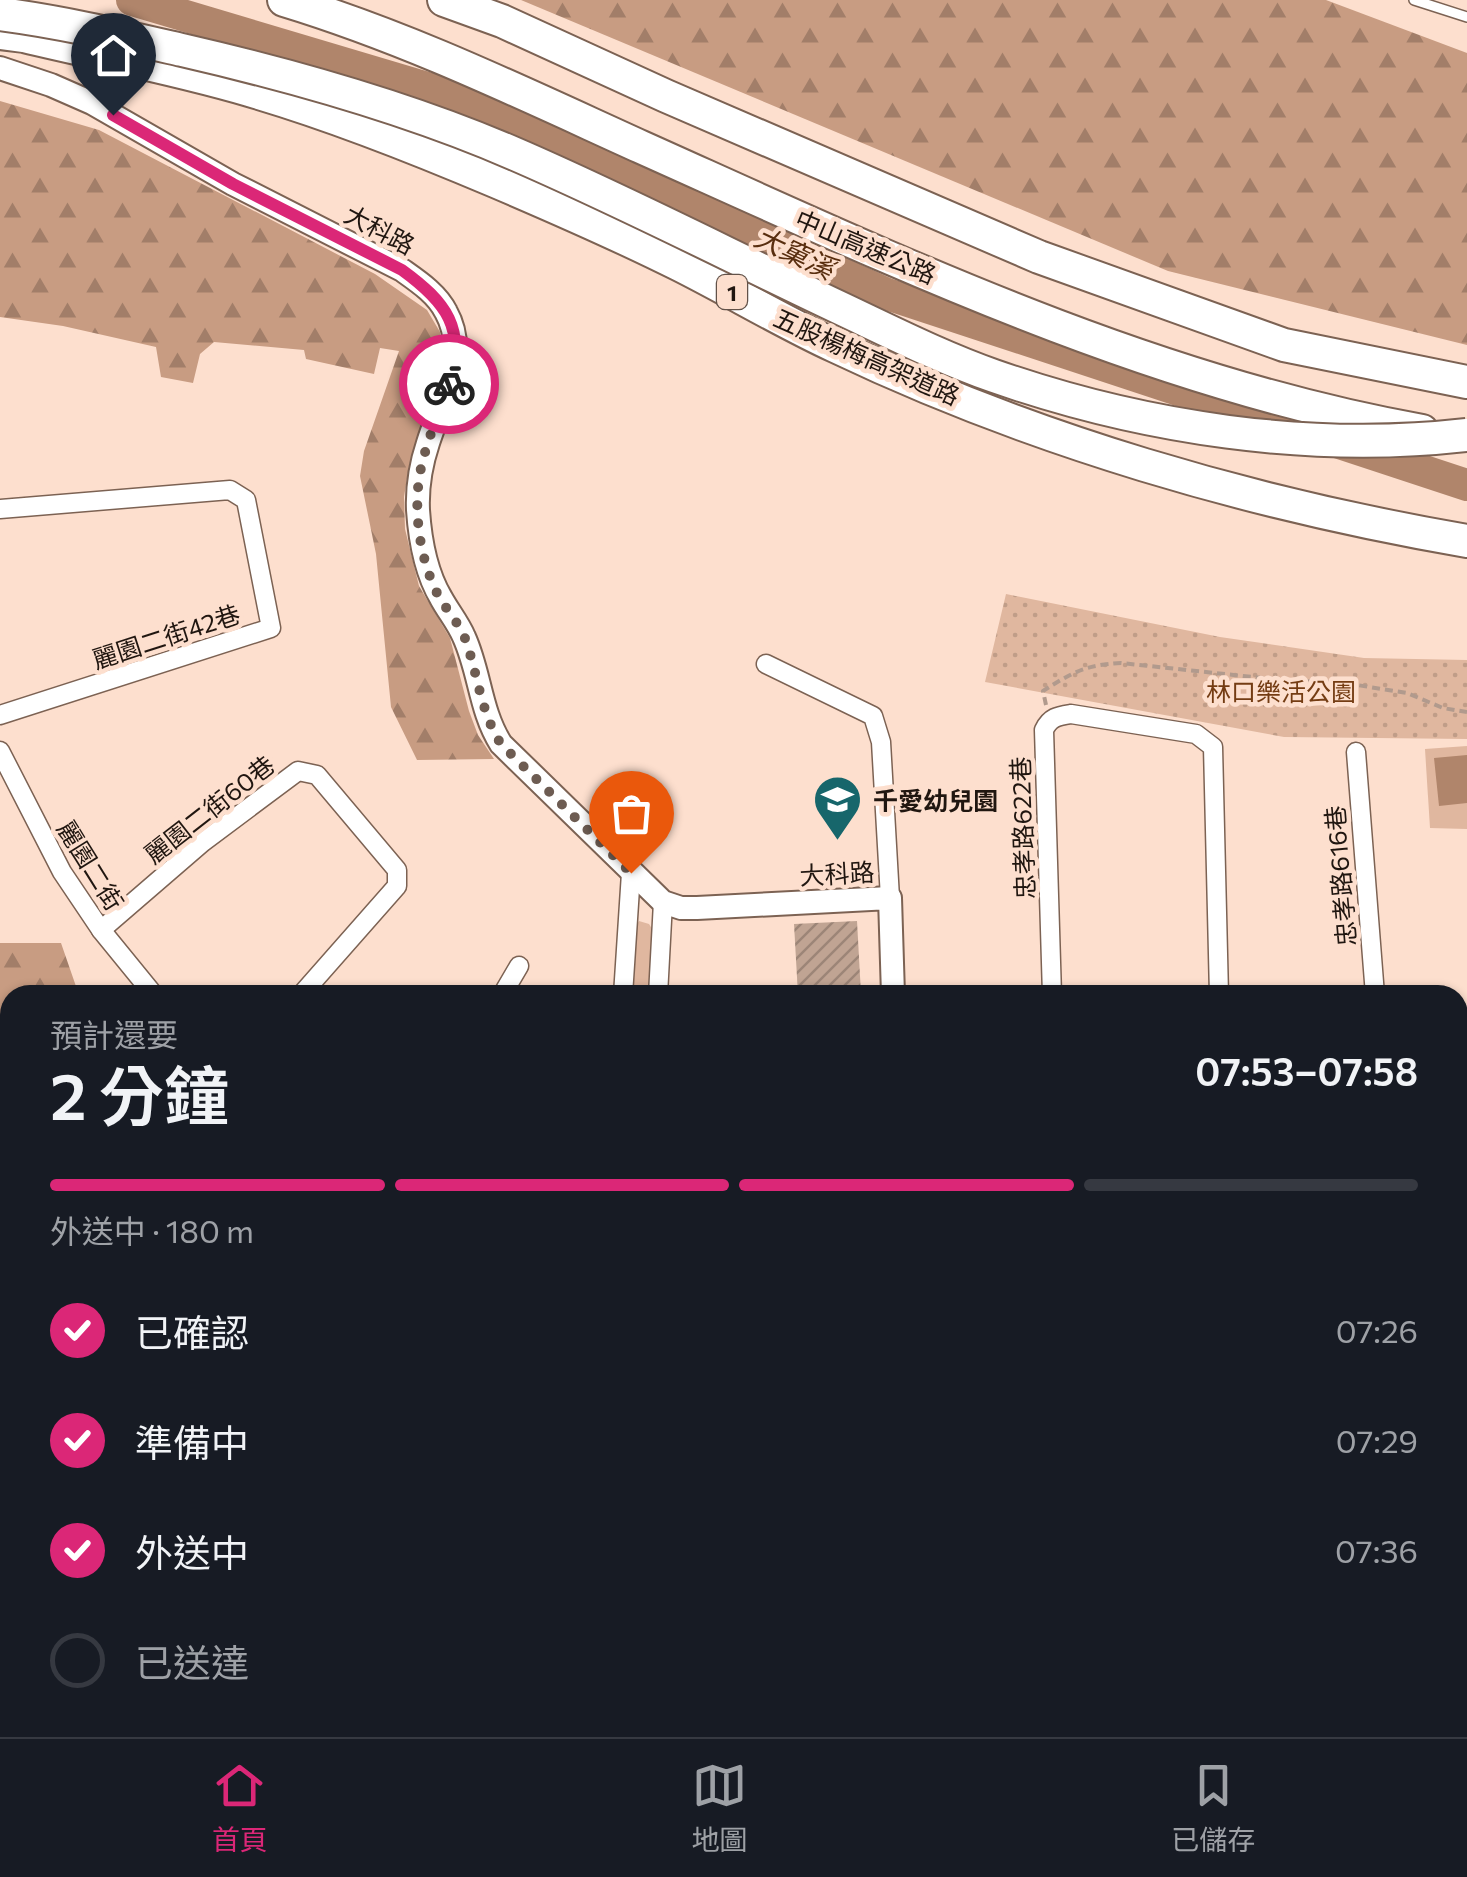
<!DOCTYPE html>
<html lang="zh-TW">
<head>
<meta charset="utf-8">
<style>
  body { margin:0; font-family:Commissioner,"Noto Sans TC",sans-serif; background:#20242c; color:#f1f3f6; height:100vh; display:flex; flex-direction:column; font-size:38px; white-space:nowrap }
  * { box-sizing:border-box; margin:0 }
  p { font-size:32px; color:#9ea1a6 }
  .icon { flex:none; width:55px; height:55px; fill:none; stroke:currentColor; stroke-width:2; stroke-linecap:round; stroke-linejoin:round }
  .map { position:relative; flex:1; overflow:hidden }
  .sheet { position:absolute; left:0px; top:985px; width:1468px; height:752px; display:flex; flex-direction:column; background:#171b24; border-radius:30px 30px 0 0; box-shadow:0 2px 8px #0004 }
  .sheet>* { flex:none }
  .pin { position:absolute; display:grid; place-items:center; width:85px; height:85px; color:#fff; margin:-102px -42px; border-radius:50% 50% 50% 0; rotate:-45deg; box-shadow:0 0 10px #0007 }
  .pin .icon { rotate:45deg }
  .courier { position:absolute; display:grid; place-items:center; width:100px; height:100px; margin:-50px; border:8px solid #db2777; border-radius:50%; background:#fff; color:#222; box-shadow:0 2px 12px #0007 }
  .headline em { font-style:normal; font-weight:600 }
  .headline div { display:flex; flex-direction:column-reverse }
  .headline { display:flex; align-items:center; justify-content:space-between; height:170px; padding:0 50px }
  h1 { font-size:65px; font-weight:600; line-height:75px }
  .bar { display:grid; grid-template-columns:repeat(4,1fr); gap:15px 10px; align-content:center; height:120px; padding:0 50px }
  .bar i { height:12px; border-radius:8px; background:#363941 }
  .bar .current { background:#db2777 }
  .bar p { grid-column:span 4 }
  ol { padding:0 50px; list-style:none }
  li { display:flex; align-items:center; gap:30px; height:110px }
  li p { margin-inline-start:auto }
  li .icon { padding:10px; border-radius:50%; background:#db2777; color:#fff; stroke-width:4 }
  li:last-child { color:#9ea1a6 }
  li i { width:55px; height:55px; border:5px solid #363941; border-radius:50% }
  .menu { display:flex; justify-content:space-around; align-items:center; height:140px; border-top:2px solid #363941; background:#171b24; font-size:28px; color:#9ea1a6 }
  .menu a { display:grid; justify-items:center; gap:5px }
  .menu .current { color:#db2777 }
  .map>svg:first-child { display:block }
  .grass { fill:#e0b79f }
  .forest { fill:url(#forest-firs) }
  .park { fill:url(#park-dots) }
  .water { fill:#b0856b }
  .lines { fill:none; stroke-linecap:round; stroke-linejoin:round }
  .stream { stroke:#b0856b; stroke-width:5 }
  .river { stroke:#b0856b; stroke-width:32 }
  .building { fill:url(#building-hatch) }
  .service-casing { stroke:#7c6253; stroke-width:12 }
  .minor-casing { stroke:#7c6253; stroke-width:21 }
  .tertiary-casing { stroke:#7c6253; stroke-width:26 }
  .motorway-casing { stroke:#7c6253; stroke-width:36 }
  .path { stroke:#b19a8d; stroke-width:4; stroke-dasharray:8 5; stroke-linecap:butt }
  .service { stroke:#fff; stroke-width:9 }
  .minor { stroke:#fff; stroke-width:18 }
  .tertiary { stroke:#fff; stroke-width:22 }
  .motorway { stroke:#fff; stroke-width:32 }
  .motorway-bridge-casing { stroke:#7c6253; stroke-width:36; stroke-linecap:butt }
  .motorway-bridge { stroke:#fff; stroke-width:32 }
  .done { stroke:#6d5c52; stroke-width:10; stroke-dasharray:0 18 }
  .route { stroke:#db2777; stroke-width:12 }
  .labels { text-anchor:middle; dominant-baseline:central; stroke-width:9; stroke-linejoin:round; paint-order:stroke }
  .shield { fill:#fddfce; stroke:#625249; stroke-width:2.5 }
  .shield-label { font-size:22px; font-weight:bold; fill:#201610 }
  .street-label { font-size:25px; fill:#201610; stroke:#fddfce }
  .park-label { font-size:25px; fill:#743c13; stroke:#fddfce }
  .poi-label { font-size:25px; font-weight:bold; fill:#201610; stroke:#fddfce; text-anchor:start }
  .water-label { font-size:28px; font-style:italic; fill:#592e0f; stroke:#fddfce }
</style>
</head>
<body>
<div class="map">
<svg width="1467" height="1737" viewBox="0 0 1467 1737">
  <defs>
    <pattern id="forest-firs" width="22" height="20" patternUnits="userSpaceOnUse" patternTransform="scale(2.5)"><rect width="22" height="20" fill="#c89c82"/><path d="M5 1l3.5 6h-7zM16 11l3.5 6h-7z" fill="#a27e69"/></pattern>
    <pattern id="park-dots" width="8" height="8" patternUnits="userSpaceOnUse" patternTransform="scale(2.5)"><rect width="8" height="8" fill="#e0b79f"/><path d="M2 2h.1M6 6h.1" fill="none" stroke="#c09d88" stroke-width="1.8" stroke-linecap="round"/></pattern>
    <pattern id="building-hatch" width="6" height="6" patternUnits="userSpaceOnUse" patternTransform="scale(2.5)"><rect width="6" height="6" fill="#c0a493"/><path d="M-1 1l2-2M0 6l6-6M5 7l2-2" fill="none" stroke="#9c8577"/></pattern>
  </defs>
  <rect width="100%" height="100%" fill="#fddfce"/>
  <g class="grass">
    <path d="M 1467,746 L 1467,829 L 1430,828 L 1425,749 Z"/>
    <path d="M 639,921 L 649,924 L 654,932 L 651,995 L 631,995 L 634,930 Z"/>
  </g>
  <g class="forest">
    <path d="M 521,0 L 1326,0 L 1467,53 L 1467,345 L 1168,271 Z"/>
    <path d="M 0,101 L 99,130 L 375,274 L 427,310 L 440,332 L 441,360 L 409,466 L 404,497 L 405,529 L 419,586 L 450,638 L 469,711 L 478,735 L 494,759 L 417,760 L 391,707 L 376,554 L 360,476 L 364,451 L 399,351 L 380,348 L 374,374 L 306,359 L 304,350 L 214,342 L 200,354 L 193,383 L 161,377 L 156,347 L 63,326 L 0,317 Z"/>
    <path d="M 0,943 L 61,943 L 79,995 L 10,995 L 10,1104 L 0,1112 Z"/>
    <path d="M 0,1508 L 10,1510 L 10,1728 L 305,1728 L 300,1737 L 0,1737 Z"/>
  </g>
  <path class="park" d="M 1006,594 L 1220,637 L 1364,658 L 1467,660 L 1467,739 L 1284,737 L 985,682 Z"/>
  <path class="water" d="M 1467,755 L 1467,803 L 1439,806 L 1434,758 Z"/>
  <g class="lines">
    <g class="stream">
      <path d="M 0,1690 L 10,1696"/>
      <path d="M 57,1728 L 72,1737"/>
      <path d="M 254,1737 L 262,1728"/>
    </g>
    <path class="river" d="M 132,0 L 451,95 L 887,294 L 1467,485"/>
  </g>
  <path class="building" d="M 857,921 L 861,994 L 798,995 L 794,924 Z"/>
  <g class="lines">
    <defs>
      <path id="service" d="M 1414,0 L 1467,17"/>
      <g id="minor">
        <path d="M 0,509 L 230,490 L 246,500 L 271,628 L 0,715"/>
        <path d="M 766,664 L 873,716 L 881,742 L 890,898"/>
        <path d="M 0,751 L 62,872 L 101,930 L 154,995"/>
        <path d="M 1356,752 L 1375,995"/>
        <path d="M 101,930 L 203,842 L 298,771 L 317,775 L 397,870 L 397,886 L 301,995"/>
        <path d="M 502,995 L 519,966"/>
        <path d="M 623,995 L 631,873"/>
        <path d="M 658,995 L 663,902"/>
        <path d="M 1052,995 L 1044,730 C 1050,717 1058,716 1071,714 L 1196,734 L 1213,747 L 1219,995"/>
        <path d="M 0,1400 L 10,1403"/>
        <path d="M 1458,1540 L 1467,1540"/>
        <path d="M 1458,1564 L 1467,1563"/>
        <path d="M 1424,1728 L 1425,1737"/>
      </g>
      <g id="tertiary">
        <path d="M 0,68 L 51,85 L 92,103 L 233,184 L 402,270 C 419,282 437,294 446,312 C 470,355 441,401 428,443 C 421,464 417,487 418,510 C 420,540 425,571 441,598 C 448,611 458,623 464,637 C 480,672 480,711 501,744 L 663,902 L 681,908 L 697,908 L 890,898 L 893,995"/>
        <path d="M 1458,1104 L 1467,1104"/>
      </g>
      <g id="motorway">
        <path d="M 284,0 C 409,38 522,93 641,147 C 893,260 1148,382 1422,431"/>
        <path d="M 444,0 L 502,21 L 666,96 L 1039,257 L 1284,345 L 1467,382"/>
        <path d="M 0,33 L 24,36 C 98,54 175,68 249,90 C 332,114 415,147 495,181 C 556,207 618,234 678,264 C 730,290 781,321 835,346 C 1032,440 1252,504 1467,541"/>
      </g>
    </defs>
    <use href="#service" class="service-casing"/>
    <use href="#minor" class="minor-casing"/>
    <use href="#tertiary" class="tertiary-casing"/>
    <use href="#motorway" class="motorway-casing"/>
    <path class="path" d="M 1046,705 L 1043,691 C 1073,672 1085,665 1121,663 L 1290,681 L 1338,682 L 1407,693 L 1443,708 L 1467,712"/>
    <use href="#service" class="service"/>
    <use href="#minor" class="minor"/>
    <use href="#tertiary" class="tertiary"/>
    <use href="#motorway" class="motorway"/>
    <defs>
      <path id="motorway-bridge" d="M 0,14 C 62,22 121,36 182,50 C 295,76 409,108 515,154 C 624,201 730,256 838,307 C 889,331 940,357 994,376 C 1143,428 1310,453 1467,435"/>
    </defs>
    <use href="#motorway-bridge" class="motorway-bridge-casing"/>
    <use href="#motorway-bridge" class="motorway-bridge"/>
  </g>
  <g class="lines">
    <path class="done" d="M 449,384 C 439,413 426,442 420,473 C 413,512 420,560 438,595 C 447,611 460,624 466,641 C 478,676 481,713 501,744 L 631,873"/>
    <path class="route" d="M 113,115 L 233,184 L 402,270 C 446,302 467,329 449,384"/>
  </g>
  <defs>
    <symbol id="school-pin" viewBox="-11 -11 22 30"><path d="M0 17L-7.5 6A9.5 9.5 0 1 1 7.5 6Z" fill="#17666b" stroke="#fddfce"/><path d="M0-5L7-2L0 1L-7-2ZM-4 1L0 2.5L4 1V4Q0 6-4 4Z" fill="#fff"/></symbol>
  </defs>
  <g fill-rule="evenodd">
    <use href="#school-pin" x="810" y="772" width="55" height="75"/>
  </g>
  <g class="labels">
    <rect class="shield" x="717" y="275" width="30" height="34" rx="8"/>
    <g class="shield-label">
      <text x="732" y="292">1</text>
    </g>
    <g class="street-label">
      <text transform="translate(380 229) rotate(28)">大科路</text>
      <text transform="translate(866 246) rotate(23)">中山高速公路</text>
      <text transform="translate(867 356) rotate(24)">五股楊梅高架道路</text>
      <text transform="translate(166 636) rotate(-18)">麗園二街42巷</text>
      <text transform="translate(209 809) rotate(-38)">麗園二街60巷</text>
      <text transform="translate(1022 828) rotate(-92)">忠孝路622巷</text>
      <text transform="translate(91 865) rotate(58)">麗園二街</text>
      <text transform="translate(837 873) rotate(-3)">大科路</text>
      <text transform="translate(1340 876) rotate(-95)">忠孝路616巷</text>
    </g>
    <g class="park-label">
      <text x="1281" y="691">林口樂活公園</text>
    </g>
    <g class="poi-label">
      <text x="873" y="800">千愛幼兒園</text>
    </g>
    <g class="water-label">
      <text transform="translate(795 252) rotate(25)">大窠溪</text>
    </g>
  </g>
</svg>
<div class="pin" style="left:631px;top:873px;background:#ea580c"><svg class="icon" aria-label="bag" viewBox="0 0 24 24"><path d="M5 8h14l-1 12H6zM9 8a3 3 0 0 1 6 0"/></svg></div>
<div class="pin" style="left:113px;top:115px;background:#1f2937"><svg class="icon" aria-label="home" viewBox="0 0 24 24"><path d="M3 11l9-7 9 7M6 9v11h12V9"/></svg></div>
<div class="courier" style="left:449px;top:384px"><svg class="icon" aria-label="bike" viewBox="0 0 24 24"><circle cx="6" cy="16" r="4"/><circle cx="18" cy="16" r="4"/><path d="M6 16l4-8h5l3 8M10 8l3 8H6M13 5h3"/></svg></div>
<section class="sheet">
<div class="headline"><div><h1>2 分鐘</h1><p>預計還要</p></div><em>07:53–07:58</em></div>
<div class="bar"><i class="current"></i><i class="current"></i><i class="current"></i><i></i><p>外送中 · 180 m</p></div>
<ol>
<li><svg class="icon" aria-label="check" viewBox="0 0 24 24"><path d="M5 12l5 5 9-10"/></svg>已確認<p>07:26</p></li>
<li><svg class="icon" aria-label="check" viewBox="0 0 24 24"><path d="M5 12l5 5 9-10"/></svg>準備中<p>07:29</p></li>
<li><svg class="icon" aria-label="check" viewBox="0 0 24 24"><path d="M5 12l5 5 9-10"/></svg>外送中<p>07:36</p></li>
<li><i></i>已送達</li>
</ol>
</section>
</div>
<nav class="menu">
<a class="current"><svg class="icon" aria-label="home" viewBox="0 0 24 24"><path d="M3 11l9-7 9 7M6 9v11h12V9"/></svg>首頁</a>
<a><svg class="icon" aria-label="map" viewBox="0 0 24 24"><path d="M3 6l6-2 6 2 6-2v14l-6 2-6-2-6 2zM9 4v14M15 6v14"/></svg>地圖</a>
<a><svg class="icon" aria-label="saved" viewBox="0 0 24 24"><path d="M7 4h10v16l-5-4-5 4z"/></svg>已儲存</a>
</nav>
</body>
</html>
